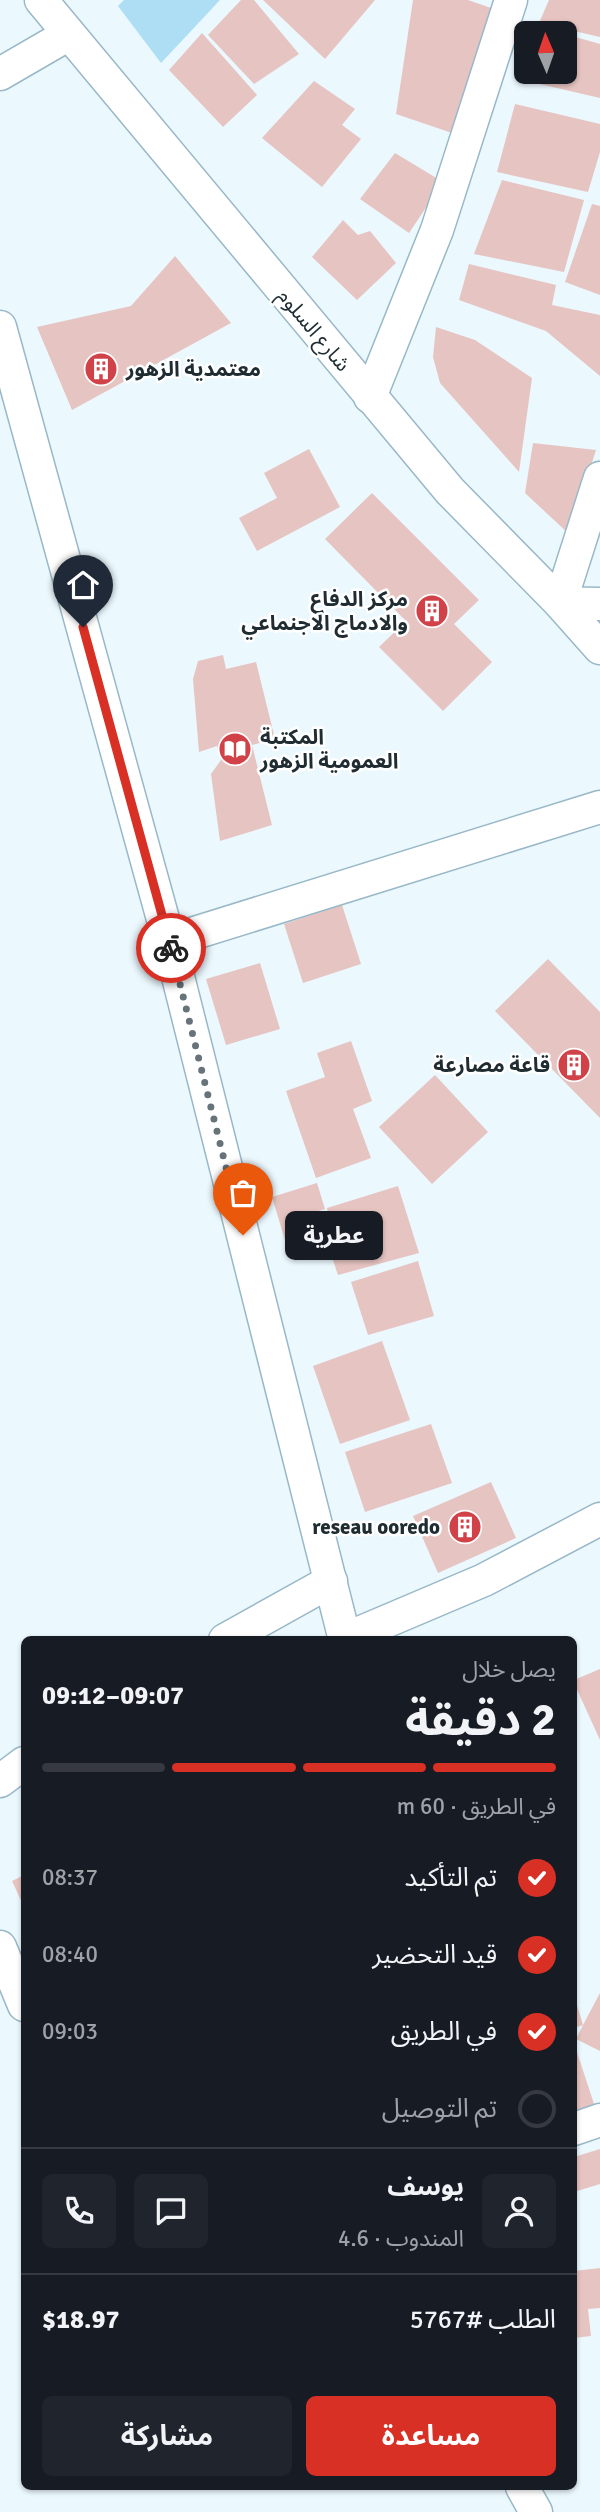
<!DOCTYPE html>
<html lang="ar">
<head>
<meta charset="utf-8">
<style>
  body { margin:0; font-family:Signika,"Noto Sans Arabic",sans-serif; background:#20242c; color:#f1f3f6; direction:rtl; height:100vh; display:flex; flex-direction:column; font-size:26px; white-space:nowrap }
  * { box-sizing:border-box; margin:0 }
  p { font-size:23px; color:#9ea1a6 }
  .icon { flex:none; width:38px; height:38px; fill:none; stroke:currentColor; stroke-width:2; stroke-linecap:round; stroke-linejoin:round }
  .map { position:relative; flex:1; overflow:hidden; direction:ltr }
  .panel { position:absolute; left:21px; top:1636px; width:556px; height:854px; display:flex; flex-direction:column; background:#171b24; border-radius:10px; box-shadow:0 2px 5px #0004; direction:rtl }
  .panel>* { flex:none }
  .needle { width:46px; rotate:358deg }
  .buttons { position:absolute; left:514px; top:21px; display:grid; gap:14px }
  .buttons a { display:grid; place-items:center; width:63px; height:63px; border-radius:10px; background:#171b24; box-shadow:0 2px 5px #0004; font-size:35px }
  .pin { position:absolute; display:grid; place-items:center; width:60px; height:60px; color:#fff; margin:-72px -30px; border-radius:50% 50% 50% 0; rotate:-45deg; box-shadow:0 0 7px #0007 }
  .pin .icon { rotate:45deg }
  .courier { position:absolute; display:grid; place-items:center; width:70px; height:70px; margin:-35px; border:5px solid #d93025; border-radius:50%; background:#fff; color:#222; box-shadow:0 2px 9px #0007 }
  .bubble { position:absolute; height:49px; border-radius:10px; background:#171b24; box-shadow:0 2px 5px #0004; font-size:23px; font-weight:700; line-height:49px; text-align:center; direction:rtl }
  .head em { font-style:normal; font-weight:700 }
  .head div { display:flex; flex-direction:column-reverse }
  .head { display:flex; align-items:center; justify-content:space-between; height:119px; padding:0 21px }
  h1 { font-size:46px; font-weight:700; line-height:52px }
  .bar { display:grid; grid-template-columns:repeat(4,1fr); gap:10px 7px; align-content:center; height:84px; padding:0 21px }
  .bar i { height:9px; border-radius:5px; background:#363941 }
  .bar .selected { background:#d93025 }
  .bar p { grid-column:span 4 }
  .line { display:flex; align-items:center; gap:18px; padding:0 21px; border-top:2px solid #363941 }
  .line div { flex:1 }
  .round { display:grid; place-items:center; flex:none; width:74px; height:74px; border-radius:10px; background:#20242c }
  ol { padding:0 21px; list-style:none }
  li { display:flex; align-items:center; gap:21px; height:77px }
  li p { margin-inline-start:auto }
  li .icon { padding:7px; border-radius:50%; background:#d93025; color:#fff; stroke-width:4 }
  li:last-child { color:#9ea1a6 }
  li i { width:38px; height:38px; border:4px solid #363941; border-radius:50% }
  .cta { display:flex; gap:14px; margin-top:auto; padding:14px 21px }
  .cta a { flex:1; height:80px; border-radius:10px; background:#d93025; color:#fff; font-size:28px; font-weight:700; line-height:80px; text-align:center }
  .cta a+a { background:#20242c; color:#f1f3f6 }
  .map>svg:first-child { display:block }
  .green { fill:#addef4 }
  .building { fill:#e6c4c1 }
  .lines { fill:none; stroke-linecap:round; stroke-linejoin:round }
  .street-casing { stroke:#99b8c7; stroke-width:35 }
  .street { stroke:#fff; stroke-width:32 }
  .done { stroke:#667379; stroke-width:7; stroke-dasharray:0 12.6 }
  .route { stroke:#d93025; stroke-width:9 }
  .labels { text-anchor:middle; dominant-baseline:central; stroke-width:5; stroke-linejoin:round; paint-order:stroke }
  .street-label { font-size:21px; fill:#1f2c31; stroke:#fff }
  .poi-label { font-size:21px; font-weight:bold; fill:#1f2c31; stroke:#fff; text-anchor:end }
</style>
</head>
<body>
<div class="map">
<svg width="600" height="2512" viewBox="0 0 600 2512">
  <rect width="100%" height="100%" fill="#ebf8fe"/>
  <path class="green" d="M 124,0 L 220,0 L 161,63 L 118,6 Z"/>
  <g class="building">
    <path d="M 241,0 L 254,0 L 299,54 L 254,84 L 208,35 Z"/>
    <path d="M 263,0 L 375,0 L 325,59 Z"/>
    <path d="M 413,0 L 468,0 L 494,9 L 458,135 L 396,114 Z"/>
    <path d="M 549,0 L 600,0 L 600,37 L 539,23 Z"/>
    <path d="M 535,26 L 559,32 L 559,33 L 533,33 Z"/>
    <path d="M 202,33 L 257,95 L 223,127 L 169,70 Z"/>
    <path d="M 565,34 L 600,44 L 600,98 L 518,79 L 526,54 L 527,72 L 565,72 Z"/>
    <path d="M 314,81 L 355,109 L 342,125 L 361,139 L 322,187 L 262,138 Z"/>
    <path d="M 515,104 L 600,124 L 600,152 L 588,192 L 497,172 Z"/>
    <path d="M 395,153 L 443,182 L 409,233 L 360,199 Z"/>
    <path d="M 502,180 L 584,200 L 564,272 L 474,254 Z"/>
    <path d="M 592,204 L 600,206 L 600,295 L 565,282 Z"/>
    <path d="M 343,220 L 358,235 L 370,231 L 396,263 L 357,300 L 312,257 Z"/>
    <path d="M 175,256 L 231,323 L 72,410 L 37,327 L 131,306 Z"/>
    <path d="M 469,264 L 556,285 L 552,305 L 600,315 L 600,376 L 546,331 L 459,300 Z"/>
    <path d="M 436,327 L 475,340 L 532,378 L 519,472 L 440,383 L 433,357 Z"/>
    <path d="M 533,443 L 596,450 L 569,534 L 525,493 Z"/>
    <path d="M 309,449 L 340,507 L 257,551 L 239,518 L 277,498 L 264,473 Z"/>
    <path d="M 372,493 L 479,600 L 454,624 L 492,662 L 443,711 L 379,647 L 406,621 L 325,539 Z"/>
    <path d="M 223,655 L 226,669 L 256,662 L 275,739 L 252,745 L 272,825 L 220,841 L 211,774 L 221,760 L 217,746 L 199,752 L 193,679 L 198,661 Z"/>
    <path d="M 342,905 L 361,964 L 303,983 L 284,924 Z"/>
    <path d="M 548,959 L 600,1012 L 600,1118 L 495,1011 Z"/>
    <path d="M 260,963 L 280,1029 L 226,1045 L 206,979 Z"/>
    <path d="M 351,1041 L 372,1101 L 353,1109 L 371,1158 L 316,1178 L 286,1091 L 325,1077 L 317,1053 Z"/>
    <path d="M 435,1075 L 488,1132 L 432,1184 L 379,1127 Z"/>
    <path d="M 317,1183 L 325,1209 L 311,1213 L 318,1238 L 287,1247 L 272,1197 Z"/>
    <path d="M 398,1186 L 419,1253 L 338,1275 L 325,1236 L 332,1232 L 327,1208 Z"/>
    <path d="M 418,1261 L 434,1316 L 368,1335 L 351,1282 Z"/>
    <path d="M 382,1341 L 410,1420 L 340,1444 L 313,1366 Z"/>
    <path d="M 431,1424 L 452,1483 L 365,1512 L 345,1452 Z"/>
    <path d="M 491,1482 L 516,1538 L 438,1573 L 413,1516 Z"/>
    <path d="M 600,1669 L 600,1740 L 574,1683 L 574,1680 Z"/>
    <path d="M 24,1875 L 24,1907 L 12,1881 Z"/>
    <path d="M 600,1993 L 600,2051 L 576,2039 L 583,2025 L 574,2028 L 574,1995 L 583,2025 Z"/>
    <path d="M 574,2043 L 595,2107 L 574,2114 Z"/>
    <path d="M 600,2149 L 600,2184 L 574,2192 L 574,2157 Z"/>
    <path d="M 600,2268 L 600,2308 L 588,2309 L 591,2336 L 574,2338 L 574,2271 Z"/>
  </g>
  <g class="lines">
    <defs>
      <g id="street">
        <path d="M 41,0 L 450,491 L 560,603 L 600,648"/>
        <path d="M 0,74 L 69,34"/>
        <path d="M 0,327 L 169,941 L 345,1640"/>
        <path d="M 370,397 L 437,230 L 511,0"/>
        <path d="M 600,478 L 560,603 L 600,604"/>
        <path d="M 169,941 L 600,807"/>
        <path d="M 345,1639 L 484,1580 L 600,1519"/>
        <path d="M 225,1640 L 331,1581"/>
        <path d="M 0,1781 L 24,1763"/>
        <path d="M 0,1947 L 24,2005"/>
        <path d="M 574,2129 L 600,2120"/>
        <path d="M 522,2487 L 536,2512"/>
      </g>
    </defs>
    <use href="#street" class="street-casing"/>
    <use href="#street" class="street"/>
  </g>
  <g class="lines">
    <path class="done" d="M 171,948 L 243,1235"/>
    <path class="route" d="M 83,627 L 171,948"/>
  </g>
  <defs>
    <symbol id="building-disc" viewBox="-11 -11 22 22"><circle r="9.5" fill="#d14148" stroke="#fff"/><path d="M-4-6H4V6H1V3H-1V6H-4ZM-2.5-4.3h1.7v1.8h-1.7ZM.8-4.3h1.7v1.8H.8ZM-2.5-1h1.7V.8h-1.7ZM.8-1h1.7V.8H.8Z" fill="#fff"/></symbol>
    <symbol id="library-disc" viewBox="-11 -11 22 22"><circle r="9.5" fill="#d14148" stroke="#fff"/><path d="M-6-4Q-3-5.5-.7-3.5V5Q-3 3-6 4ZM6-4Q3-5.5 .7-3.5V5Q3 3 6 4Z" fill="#fff"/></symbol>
  </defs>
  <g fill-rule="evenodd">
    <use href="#building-disc" x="82" y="350" width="38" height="38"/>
    <use href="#building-disc" x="413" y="592" width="38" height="38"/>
    <use href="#library-disc" x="216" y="730" width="38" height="38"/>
    <use href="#building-disc" x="555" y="1046" width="38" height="38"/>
    <use href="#building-disc" x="446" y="1508" width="38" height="38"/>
  </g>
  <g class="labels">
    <g class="street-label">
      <text transform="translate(314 330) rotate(50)">شارع السلوم</text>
    </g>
    <g class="poi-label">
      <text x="126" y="369" text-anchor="start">معتمدية الزهور</text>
      <text x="408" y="599">مركز الدفاع<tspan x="408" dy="24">والادماج الاجنماعي</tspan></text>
      <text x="260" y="737" text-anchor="start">المكتبة<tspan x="260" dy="24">العمومية الزهور</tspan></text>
      <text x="550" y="1065">قاعة مصارعة</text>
      <text x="440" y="1527">reseau ooredo</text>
    </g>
  </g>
</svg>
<div class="buttons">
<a><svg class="needle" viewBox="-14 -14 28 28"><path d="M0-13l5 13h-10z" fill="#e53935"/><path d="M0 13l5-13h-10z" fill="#9ea1a6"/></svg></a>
</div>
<div class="pin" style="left:243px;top:1235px;background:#ea580c"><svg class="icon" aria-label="bag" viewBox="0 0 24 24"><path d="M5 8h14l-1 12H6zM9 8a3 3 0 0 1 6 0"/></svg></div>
<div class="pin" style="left:83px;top:627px;background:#1f2937"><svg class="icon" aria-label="home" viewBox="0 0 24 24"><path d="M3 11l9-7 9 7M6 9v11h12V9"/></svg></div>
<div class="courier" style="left:171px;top:948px"><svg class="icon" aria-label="bike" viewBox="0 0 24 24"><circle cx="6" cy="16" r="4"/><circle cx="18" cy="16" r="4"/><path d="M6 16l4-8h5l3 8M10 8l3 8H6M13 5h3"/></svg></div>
<div class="bubble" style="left:285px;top:1211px;width:98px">عطرية</div>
<section class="panel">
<div class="head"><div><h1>2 دقيقة</h1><p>يصل خلال</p></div><em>09:07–09:12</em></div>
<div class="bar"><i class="selected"></i><i class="selected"></i><i class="selected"></i><i></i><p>في الطريق · 60 m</p></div>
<ol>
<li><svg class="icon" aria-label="check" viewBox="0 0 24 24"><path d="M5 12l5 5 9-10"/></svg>تم التأكيد<p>08:37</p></li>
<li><svg class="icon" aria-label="check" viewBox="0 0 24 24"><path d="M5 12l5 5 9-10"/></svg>قيد التحضير<p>08:40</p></li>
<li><svg class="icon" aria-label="check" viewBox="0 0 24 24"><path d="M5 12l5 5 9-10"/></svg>في الطريق<p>09:03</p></li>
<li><i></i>تم التوصيل</li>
</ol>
<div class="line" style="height:126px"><a class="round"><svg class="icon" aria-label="person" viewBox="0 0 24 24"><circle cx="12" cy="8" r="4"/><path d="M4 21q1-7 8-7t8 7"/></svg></a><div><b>يوسف</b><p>المندوب · 4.6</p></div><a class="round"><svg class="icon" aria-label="chat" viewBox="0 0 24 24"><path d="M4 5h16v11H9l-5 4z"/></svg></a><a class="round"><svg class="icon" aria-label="phone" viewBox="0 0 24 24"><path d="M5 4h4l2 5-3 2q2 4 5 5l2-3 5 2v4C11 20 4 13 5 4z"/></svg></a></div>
<div class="line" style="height:91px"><div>الطلب #5767</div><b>$18.97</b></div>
<div class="cta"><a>مساعدة</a><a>مشاركة</a></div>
</section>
</div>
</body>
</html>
